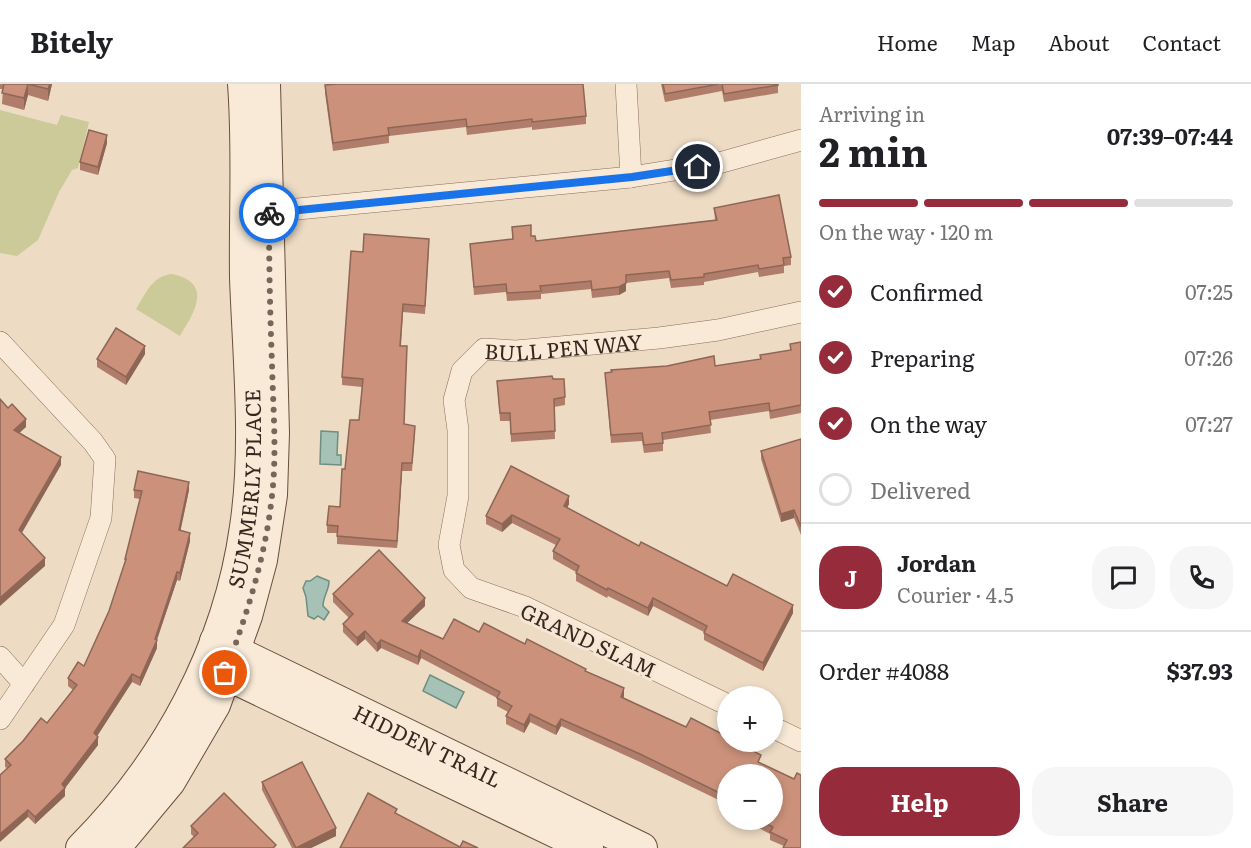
<!DOCTYPE html>
<html lang="en">
<head>
<meta charset="utf-8">
<style>
  body { margin:0; font-family:Literata,serif; background:#f6f6f6; color:#202124; height:100vh; display:flex; flex-direction:column; font-size:22px; white-space:nowrap }
  * { box-sizing:border-box; margin:0 }
  p { font-size:20px; color:#757577 }
  .icon { flex:none; width:33px; height:33px; fill:none; stroke:currentColor; stroke-width:2; stroke-linecap:round; stroke-linejoin:round }
  .map { position:relative; flex:1; overflow:hidden }
  .panel { display:flex; flex-direction:column; background:#fff; width:450px }
  .panel>* { flex:none }
  .fabs { position:absolute; left:717px; top:602px; display:grid; gap:12px }
  .fabs a { display:grid; place-items:center; width:66px; height:66px; border-radius:50%; background:#fff; box-shadow:0 3px 9px #0003; font-size:30px }
  .pin { position:absolute; display:grid; place-items:center; width:51px; height:51px; color:#fff; margin:-26px; border:3px solid #fff; border-radius:50%; box-shadow:0 2px 6px #0007 }
  .courier { position:absolute; display:grid; place-items:center; width:60px; height:60px; margin:-30px; border:4px solid #1a73e8; border-radius:50%; background:#fff; color:#222; box-shadow:0 2px 8px #0007 }
  .overview em { font-style:normal; font-weight:700 }
  .overview div { display:flex; flex-direction:column-reverse }
  .overview { display:flex; align-items:center; justify-content:space-between; height:102px; padding:0 18px }
  h1 { font-size:39px; font-weight:700; line-height:45px }
  .bar { display:grid; grid-template-columns:repeat(4,1fr); gap:9px 6px; align-content:center; height:72px; padding:0 18px }
  .bar i { height:8px; border-radius:4px; background:#e0e0e0 }
  .bar .current { background:#962c3b }
  .bar p { grid-column:span 4 }
  .line { display:flex; align-items:center; gap:15px; padding:0 18px; border-top:2px solid #e0e0e0 }
  .line div { flex:1 }
  .round { display:grid; place-items:center; flex:none; width:63px; height:63px; border-radius:24px; background:#f6f6f6 }
  ol { padding:0 18px; list-style:none }
  li { display:flex; align-items:center; gap:18px; height:66px }
  li p { margin-inline-start:auto }
  li .icon { padding:6px; border-radius:50%; background:#962c3b; color:#fff; stroke-width:4 }
  li:last-child { color:#757577 }
  li i { width:33px; height:33px; border:3px solid #e0e0e0; border-radius:50% }
  .button { display:flex; gap:12px; margin-top:auto; padding:12px 18px }
  .button a { flex:1; height:69px; border-radius:24px; background:#962c3b; color:#fff; font-size:24px; font-weight:700; line-height:69px; text-align:center }
  .button a+a { background:#f6f6f6; color:#202124 }
  header { display:flex; align-items:center; gap:36px; box-sizing:border-box; height:84px; padding:0 30px; background:#fff; border-bottom:2px solid #e0e0e0 }
  header strong { font-size:28px }
  nav { display:flex; gap:33px; margin-inline-start:auto; font-size:21px }
  main { display:flex; flex:1; min-height:0 }
  .map>svg:first-child { display:block }
  .green { fill:#cbca98 }
  .water { fill:#a6c1b5; stroke:#6d8f82; stroke-width:1.5 }
  .lines { fill:none; stroke-linecap:round; stroke-linejoin:round }
  .street-casing { stroke:#886d5b; stroke-width:22 }
  .secondary-casing { stroke:#6a4e3e; stroke-width:32 }
  .street { stroke:#f8ead7; stroke-width:21 }
  .secondary { stroke:#f8ead7; stroke-width:30 }
  .wall { fill:#af7d6a }
  .shaded-wall { fill:#8e6656 }
  .building { fill:#cb917b; stroke:#8e6656; stroke-width:1.5 }
  .done { stroke:#776659; stroke-width:6; stroke-dasharray:0 10.8 }
  .route { stroke:#1a73e8; stroke-width:8 }
  .labels { text-anchor:middle; dominant-baseline:central; stroke-width:6; stroke-linejoin:round; paint-order:stroke }
  .street-label { font-size:21px; fill:#38271f; stroke:#f5e7d4 }
</style>
</head>
<body>
<header>
<strong>Bitely</strong>
<nav><a>Home</a><a>Map</a><a>About</a><a>Contact</a></nav>
</header>
<main>
<div class="map">
<svg width="801" height="764" viewBox="0 0 801 764">
  <rect width="100%" height="100%" fill="#eddbc4"/>
  <g class="green">
    <path d="M 0,26 L 57,41 L 61,31 L 89,38 L 78,84 L 72,86 L 59,108 L 38,156 L 17,172 L 0,169 Z"/>
    <path d="M 172,190 C 214,199 194,229 180,252 L 136,225 C 146,209 152,192 172,190 Z"/>
  </g>
  <g class="water">
    <path d="M 321,347 L 338,348 L 337,371 L 341,371 L 341,381 L 320,380 Z"/>
    <path d="M 317,492 L 329,497 C 329,507 323,512 323,522 L 329,528 L 324,536 L 318,532 L 314,535 L 308,532 L 306,513 L 303,504 L 306,497 L 310,497 Z"/>
    <path d="M 430,591 L 464,608 L 456,624 L 423,607 Z"/>
  </g>
  <g class="lines">
    <defs>
      <g id="street">
        <path d="M 626,0 L 631,93"/>
        <path d="M 256,129 L 631,93 L 719,79 L 801,56"/>
        <path d="M 0,258 L 93,358 L 105,375 L 101,434 L 64,541 L 0,635"/>
        <path d="M 0,573 L 24,600"/>
        <path id="s1" d="M 728,621 L 525,523 L 471,504 L 454,486 L 449,461 L 458,412 L 458,346 L 454,316 L 462,287 L 484,265 L 516,267 L 659,254 L 718,246 L 801,228"/>
        <path d="M 772,643 L 801,657"/>
      </g>
      <g id="secondary">
        <path id="s2" d="M 215,557 L 642,764"/>
        <path d="M 208,582 L 588,764"/>
        <path id="s3" d="M 81,764 C 167,678 228,564 245,443 C 257,363 248,275 245,194 C 244,130 248,65 243,0"/>
        <path d="M 115,764 L 170,698 L 215,621 L 247,532 L 262,476 L 272,411 L 274,349 L 265,0"/>
      </g>
    </defs>
    <use href="#street" class="street-casing"/>
    <use href="#secondary" class="secondary-casing"/>
    <use href="#street" class="street"/>
    <use href="#secondary" class="secondary"/>
  </g>
  <g class="wall">
    <path d="M 0,0 L 52,0 L 48,17 L 28,11 L 24,26 L 2,20 L 3,5 L 0,5 Z"/>
    <path d="M 661,0 L 778,0 L 778,9 L 724,18 L 722,7 L 665,18 Z"/>
    <path d="M 325,1 L 586,32 L 586,40 L 532,46 L 532,43 L 467,51 L 466,43 L 389,52 L 389,59 L 333,67 L 325,9 Z"/>
    <path d="M 107,59 L 98,91 L 80,86 L 80,78 Z"/>
    <path d="M 714,124 L 791,173 L 791,181 L 784,182 L 784,189 L 759,193 L 758,188 L 704,198 L 704,201 L 671,204 L 669,194 L 626,199 L 626,207 L 619,211 L 592,214 L 591,205 L 541,210 L 541,215 L 507,217 L 506,208 L 474,211 L 470,160 L 512,155 L 512,143 L 531,152 L 536,157 L 715,136 Z"/>
    <path d="M 429,163 L 425,230 L 403,228 L 401,262 L 404,340 L 415,349 L 412,387 L 402,387 L 397,464 L 337,460 L 337,449 L 327,449 L 327,441 L 340,423 L 345,385 L 359,336 L 362,303 L 342,301 L 342,293 L 363,168 Z"/>
    <path d="M 801,258 L 801,329 L 770,335 L 769,327 L 710,336 L 711,349 L 663,356 L 663,367 L 644,369 L 642,357 L 611,359 L 605,289 L 715,282 L 760,275 L 760,271 L 790,266 L 790,260 Z"/>
    <path d="M 145,270 L 126,301 L 97,283 L 97,275 Z"/>
    <path d="M 497,297 L 565,313 L 565,321 L 554,323 L 555,355 L 511,358 L 510,337 L 500,337 Z"/>
    <path d="M 801,355 L 801,451 L 794,434 L 781,438 L 761,375 L 761,367 Z"/>
    <path d="M 134,406 L 189,406 L 180,447 L 190,457 L 180,497 L 177,496 L 157,556 L 157,564 L 140,602 L 132,598 L 97,652 L 98,661 L 65,704 L 65,712 L 35,740 L 28,733 L 7,684 L 5,683 L 5,675 L 47,639 L 73,606 L 68,602 L 68,594 L 84,582 L 109,527 L 125,480 L 125,475 L 140,415 L 134,414 Z"/>
    <path d="M 569,420 L 567,424 L 639,462 L 727,502 L 793,529 L 763,587 L 704,556 L 704,548 L 653,522 L 648,532 L 608,512 L 607,514 L 576,497 L 576,488 L 553,475 L 553,467 L 556,461 L 512,439 L 502,448 L 486,440 L 486,432 Z"/>
    <path d="M 333,510 L 425,522 L 407,539 L 443,555 L 479,548 L 525,560 L 586,587 L 624,612 L 623,614 L 761,679 L 801,764 L 784,762 L 770,756 L 770,750 L 742,735 L 772,735 L 728,690 L 728,728 L 725,727 L 725,719 L 640,678 L 561,642 L 556,651 L 530,638 L 524,649 L 506,640 L 506,632 L 508,628 L 497,622 L 497,614 L 421,574 L 418,581 L 381,564 L 377,568 L 365,555 L 357,562 L 343,548 L 343,540 L 349,534 L 333,518 Z"/>
    <path d="M 262,698 L 336,752 L 311,764 L 292,764 L 262,706 Z"/>
    <path d="M 191,742 L 276,764 L 194,753 L 191,750 Z"/>
  </g>
  <g class="shaded-wall">
    <path d="M 28,0 L 28,11 L 24,26 L 24,14 Z"/>
    <path d="M 50,0 L 52,0 L 48,17 L 48,5 Z"/>
    <path d="M 107,51 L 107,59 L 98,91 L 98,83 Z"/>
    <path d="M 626,199 L 626,207 L 619,211 L 619,203 Z"/>
    <path d="M 145,262 L 145,270 L 126,301 L 126,293 Z"/>
    <path d="M 26,335 L 26,343 L 14,354 L 14,346 Z"/>
    <path d="M 61,373 L 61,381 L 19,454 L 19,446 Z"/>
    <path d="M 402,379 L 402,387 L 397,464 L 397,457 Z"/>
    <path d="M 189,398 L 189,406 L 179,454 L 179,446 Z"/>
    <path d="M 569,412 L 569,420 L 564,430 L 564,422 Z"/>
    <path d="M 794,426 L 794,434 L 781,438 L 781,430 Z"/>
    <path d="M 512,431 L 512,439 L 502,448 L 502,440 Z"/>
    <path d="M 190,449 L 190,457 L 180,497 L 180,489 Z"/>
    <path d="M 45,474 L 45,482 L 0,522 L 0,514 Z"/>
    <path d="M 177,488 L 177,496 L 156,558 L 157,556 L 157,564 L 140,602 L 140,594 L 155,555 Z"/>
    <path d="M 425,514 L 425,522 L 402,544 L 402,537 Z"/>
    <path d="M 653,514 L 653,522 L 648,532 L 648,524 Z"/>
    <path d="M 793,521 L 793,529 L 763,587 L 763,579 Z"/>
    <path d="M 365,547 L 365,555 L 357,562 L 357,554 Z"/>
    <path d="M 381,556 L 381,564 L 377,568 L 377,560 Z"/>
    <path d="M 421,566 L 421,574 L 418,581 L 418,573 Z"/>
    <path d="M 132,590 L 132,598 L 94,657 L 94,649 Z"/>
    <path d="M 624,604 L 624,612 L 621,621 L 621,613 Z"/>
    <path d="M 530,630 L 530,638 L 524,649 L 524,641 Z"/>
    <path d="M 561,635 L 561,642 L 556,651 L 556,643 Z"/>
    <path d="M 98,653 L 98,661 L 65,704 L 65,712 L 35,740 L 35,733 L 62,700 Z"/>
    <path d="M 28,726 L 28,733 L 0,758 L 0,750 Z"/>
    <path d="M 336,744 L 336,752 L 311,764 L 296,764 Z"/>
  </g>
  <g class="building">
    <path d="M 4,0 L 28,0 L 24,14 L 2,9 Z"/>
    <path d="M 28,0 L 50,0 L 48,5 Z"/>
    <path d="M 337,0 L 583,0 L 586,32 L 532,38 L 532,35 L 467,43 L 466,35 L 388,44 L 389,51 L 333,59 L 325,1 Z"/>
    <path d="M 663,0 L 719,0 L 665,10 Z"/>
    <path d="M 722,0 L 778,0 L 778,1 L 724,10 Z"/>
    <path d="M 89,46 L 107,51 L 98,83 L 80,78 Z"/>
    <path d="M 779,111 L 791,173 L 783,174 L 784,181 L 759,185 L 758,181 L 704,190 L 704,193 L 671,196 L 669,187 L 626,191 L 626,199 L 619,203 L 592,206 L 591,197 L 540,202 L 541,207 L 507,209 L 506,200 L 474,203 L 470,160 L 513,155 L 512,143 L 531,141 L 531,152 L 535,152 L 536,157 L 717,136 L 714,124 Z"/>
    <path d="M 364,150 L 429,155 L 425,222 L 403,220 L 400,262 L 407,262 L 404,340 L 415,342 L 412,379 L 402,379 L 397,457 L 337,452 L 338,442 L 327,441 L 329,422 L 340,423 L 342,385 L 345,385 L 350,336 L 359,336 L 363,295 L 342,293 L 351,167 L 363,168 Z"/>
    <path d="M 116,244 L 145,262 L 126,293 L 97,275 Z"/>
    <path d="M 801,258 L 801,321 L 770,327 L 769,319 L 709,328 L 711,341 L 662,349 L 663,359 L 644,361 L 642,349 L 611,351 L 605,289 L 612,288 L 611,286 L 667,282 L 714,272 L 715,282 L 761,275 L 760,271 L 791,266 L 790,260 Z"/>
    <path d="M 552,292 L 553,295 L 564,295 L 565,313 L 554,315 L 555,347 L 511,350 L 510,329 L 500,329 L 497,297 Z"/>
    <path d="M 0,315 L 8,324 L 12,320 L 26,335 L 14,346 L 61,373 L 19,446 L 45,474 L 0,514 Z"/>
    <path d="M 801,355 L 801,443 L 794,426 L 781,430 L 761,367 Z"/>
    <path d="M 511,382 L 569,412 L 564,422 L 639,462 L 641,458 L 727,502 L 733,490 L 793,521 L 763,579 L 704,549 L 707,542 L 653,514 L 648,524 L 608,504 L 607,506 L 576,489 L 579,482 L 553,467 L 560,455 L 512,431 L 502,440 L 486,432 Z"/>
    <path d="M 138,387 L 189,398 L 179,446 L 190,449 L 180,489 L 177,488 L 155,555 L 157,556 L 140,594 L 132,590 L 94,649 L 98,653 L 62,700 L 65,704 L 35,733 L 28,726 L 0,750 L 0,691 L 11,681 L 5,675 L 23,657 L 41,634 L 47,639 L 77,601 L 68,594 L 78,578 L 84,582 L 109,527 L 126,475 L 125,475 L 142,407 L 134,406 Z"/>
    <path d="M 379,466 L 425,514 L 402,537 L 443,555 L 454,535 L 479,548 L 484,539 L 525,560 L 527,555 L 586,585 L 585,587 L 624,604 L 621,613 L 686,643 L 691,634 L 728,653 L 728,657 L 735,657 L 761,671 L 758,678 L 794,695 L 797,689 L 801,691 L 801,764 L 783,764 L 787,756 L 770,748 L 773,743 L 757,735 L 772,735 L 772,690 L 728,690 L 728,713 L 640,670 L 561,635 L 556,643 L 530,630 L 524,641 L 506,632 L 512,622 L 497,614 L 500,608 L 421,566 L 418,573 L 381,556 L 377,560 L 365,547 L 357,554 L 343,540 L 353,530 L 333,510 Z"/>
    <path d="M 302,678 L 336,744 L 296,764 L 262,698 Z"/>
    <path d="M 224,709 L 276,761 L 273,764 L 183,764 L 198,749 L 191,742 Z"/>
    <path d="M 368,709 L 397,725 L 395,729 L 460,763 L 463,757 L 478,764 L 340,764 Z"/>
  </g>
  <g class="lines">
    <path class="done" d="M 225,589 C 247,530 265,475 272,412 C 277,368 273,324 272,280 C 270,229 269,179 269,129"/>
    <path class="route" d="M 269,129 L 632,93 L 698,83"/>
  </g>
  <g class="labels">
    <g class="street-label">
      <text stroke="none"><textPath href="#s1" startOffset="620">BULL PEN WAY</textPath></text>
      <text stroke="none"><textPath href="#s3" startOffset="405">SUMMERLY PLACE</textPath></text>
      <text transform="translate(589 555) rotate(25)">GRAND SLAM</text>
      <text stroke="none"><textPath href="#s2" startOffset="237">HIDDEN TRAIL</textPath></text>
    </g>
  </g>
</svg>
<div class="fabs">
<a>+</a>
<a>−</a>
</div>
<div class="pin" style="left:225px;top:589px;background:#ea580c"><svg class="icon" aria-label="bag" viewBox="0 0 24 24"><path d="M5 8h14l-1 12H6zM9 8a3 3 0 0 1 6 0"/></svg></div>
<div class="pin" style="left:698px;top:83px;background:#1f2937"><svg class="icon" aria-label="home" viewBox="0 0 24 24"><path d="M3 11l9-7 9 7M6 9v11h12V9"/></svg></div>
<div class="courier" style="left:269px;top:129px"><svg class="icon" aria-label="bike" viewBox="0 0 24 24"><circle cx="6" cy="16" r="4"/><circle cx="18" cy="16" r="4"/><path d="M6 16l4-8h5l3 8M10 8l3 8H6M13 5h3"/></svg></div>
</div>
<section class="panel">
<div class="overview"><div><h1>2 min</h1><p>Arriving in</p></div><em>07:39–07:44</em></div>
<div class="bar"><i class="current"></i><i class="current"></i><i class="current"></i><i></i><p>On the way · 120 m</p></div>
<ol>
<li><svg class="icon" aria-label="check" viewBox="0 0 24 24"><path d="M5 12l5 5 9-10"/></svg>Confirmed<p>07:25</p></li>
<li><svg class="icon" aria-label="check" viewBox="0 0 24 24"><path d="M5 12l5 5 9-10"/></svg>Preparing<p>07:26</p></li>
<li><svg class="icon" aria-label="check" viewBox="0 0 24 24"><path d="M5 12l5 5 9-10"/></svg>On the way<p>07:27</p></li>
<li><i></i>Delivered</li>
</ol>
<div class="line" style="height:108px"><b class="round" style="background:#962c3b;color:#fff">J</b><div><b>Jordan</b><p>Courier · 4.5</p></div><a class="round"><svg class="icon" aria-label="chat" viewBox="0 0 24 24"><path d="M4 5h16v11H9l-5 4z"/></svg></a><a class="round"><svg class="icon" aria-label="phone" viewBox="0 0 24 24"><path d="M5 4h4l2 5-3 2q2 4 5 5l2-3 5 2v4C11 20 4 13 5 4z"/></svg></a></div>
<div class="line" style="height:78px"><div>Order #4088</div><b>$37.93</b></div>
<div class="button"><a>Help</a><a>Share</a></div>
</section>
</main>
</body>
</html>
